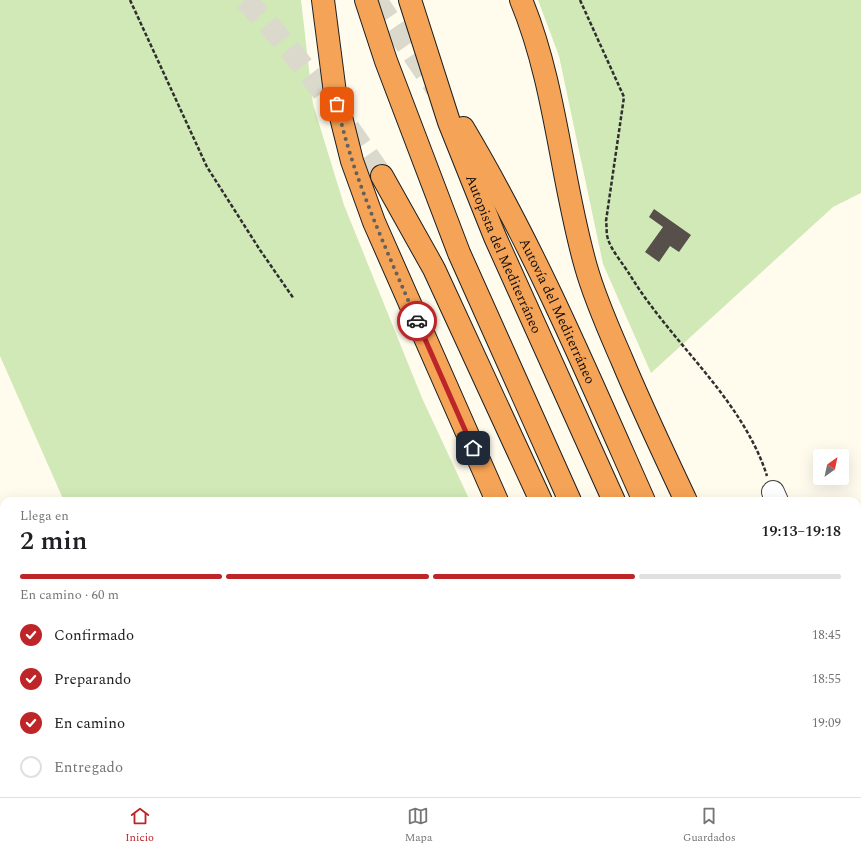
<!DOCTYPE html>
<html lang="es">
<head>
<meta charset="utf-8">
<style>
  body { margin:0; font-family:Spectral,serif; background:#f6f6f6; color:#202124; height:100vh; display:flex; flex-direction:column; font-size:15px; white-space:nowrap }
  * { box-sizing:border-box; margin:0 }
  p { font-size:13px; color:#757577 }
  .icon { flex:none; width:22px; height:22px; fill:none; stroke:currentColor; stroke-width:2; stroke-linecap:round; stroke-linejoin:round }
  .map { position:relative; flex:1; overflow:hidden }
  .panel { position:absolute; left:0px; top:497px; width:861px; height:300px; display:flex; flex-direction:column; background:#fff; border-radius:12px 12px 0 0; box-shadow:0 4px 16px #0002 }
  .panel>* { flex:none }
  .needle { width:26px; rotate:33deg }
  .fabs { position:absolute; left:813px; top:449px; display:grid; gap:8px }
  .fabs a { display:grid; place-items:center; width:36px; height:36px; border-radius:4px; background:#fff; box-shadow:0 4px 16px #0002; font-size:20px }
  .pin { position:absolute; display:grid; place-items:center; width:34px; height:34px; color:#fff; margin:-17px; border-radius:8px; box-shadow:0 2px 6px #0006 }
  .courier { position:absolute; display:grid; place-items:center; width:40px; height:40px; margin:-20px; border:3px solid #be2528; border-radius:50%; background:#fff; color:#222; box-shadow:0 1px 5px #0007 }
  .summary em { font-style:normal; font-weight:600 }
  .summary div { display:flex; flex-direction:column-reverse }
  .summary { display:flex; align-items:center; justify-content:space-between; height:68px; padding:0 20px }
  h1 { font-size:26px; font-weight:600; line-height:30px }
  .bar { display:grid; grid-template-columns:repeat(4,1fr); gap:6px 4px; align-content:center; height:48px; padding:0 20px }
  .bar i { height:5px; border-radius:3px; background:#e0e0e0 }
  .bar .selected { background:#be2528 }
  .bar p { grid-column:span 4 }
  ol { padding:0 20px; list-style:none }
  li { display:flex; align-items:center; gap:12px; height:44px }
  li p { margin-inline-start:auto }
  li .icon { padding:4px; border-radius:50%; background:#be2528; color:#fff; stroke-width:4 }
  li:last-child { color:#757577 }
  li i { width:22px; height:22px; border:2px solid #e0e0e0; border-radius:50% }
  .dock { display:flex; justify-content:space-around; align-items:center; height:56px; border-top:1px solid #e0e0e0; background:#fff; font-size:11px; color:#757577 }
  .dock a { display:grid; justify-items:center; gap:2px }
  .dock .selected { color:#be2528 }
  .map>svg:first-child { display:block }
  .green { fill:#d0e9b7 }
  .building { fill:#564f4a }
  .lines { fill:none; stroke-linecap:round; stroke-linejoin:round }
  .highway-tunnel { stroke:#dbd8cc; stroke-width:22; stroke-dasharray:22 11; stroke-linecap:butt }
  .minor-casing { stroke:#404040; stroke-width:24 }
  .highway-casing { stroke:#1e1e1e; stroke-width:24 }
  .path { stroke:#2f2f2f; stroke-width:2.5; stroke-dasharray:4 2; stroke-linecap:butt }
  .minor { stroke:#fff; stroke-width:22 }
  .highway { stroke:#f5a356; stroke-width:22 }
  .done { stroke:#62615c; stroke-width:4; stroke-dasharray:0 7.2 }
  .route { stroke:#be2528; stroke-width:5 }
  .labels { text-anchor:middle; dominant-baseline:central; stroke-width:4; stroke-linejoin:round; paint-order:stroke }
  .street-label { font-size:14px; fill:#0d0d0d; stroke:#fff }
</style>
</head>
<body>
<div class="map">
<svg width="861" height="797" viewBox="0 0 861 797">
  <rect width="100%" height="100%" fill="#fffcee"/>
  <g class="green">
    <path d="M 0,0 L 301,0 L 313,104 L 344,205 L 422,398 L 470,501 L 64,501 L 0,356 Z"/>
    <path d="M 538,0 L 861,0 L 861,193 L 833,207 L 651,373 L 603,264 L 559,56 Z"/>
    <path d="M 4,663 L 4,772 L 0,765 L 0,666 Z"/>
    <path d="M 15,793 L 594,793 L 595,797 L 17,797 Z"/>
  </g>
  <path class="building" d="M 654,209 L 691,235 L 679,252 L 670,246 L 659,262 L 645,252 L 663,227 L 649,217 Z"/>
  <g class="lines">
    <g class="highway-tunnel">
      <path d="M 245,0 C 298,53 340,115 382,176"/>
      <path d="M 376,0 L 436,88"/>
    </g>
    <defs>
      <g id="minor">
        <path d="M 773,492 L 777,501"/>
        <path d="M 857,642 L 861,633"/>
        <path d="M 857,665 L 861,672"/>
      </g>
      <g id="highway">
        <path d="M 323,0 L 335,93 L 352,161 L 374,222 L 497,501"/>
        <path d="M 366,0 L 386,61 L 459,253 L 570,501"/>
        <path id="s1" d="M 410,0 L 449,122 L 495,237 L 614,501"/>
        <path d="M 521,0 C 556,84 561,180 586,267 C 595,299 609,330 622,360 C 642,408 664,454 686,501"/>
        <path id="s2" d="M 463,128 C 534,247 588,375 644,501"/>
        <path d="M 382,176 L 434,269 L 541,501"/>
        <path d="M 646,793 L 649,797"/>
        <path d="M 668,793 L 670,797"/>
        <path d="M 688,793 L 690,797"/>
        <path d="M 713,793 L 715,797"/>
        <path d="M 761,793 L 763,797"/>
        <path d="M 801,793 L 804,797"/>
        <path d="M 829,793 L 832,797"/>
      </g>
    </defs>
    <use href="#minor" class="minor-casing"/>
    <use href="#highway" class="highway-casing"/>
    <g class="path">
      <path d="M 130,0 L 207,167 L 260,250 L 294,299"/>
      <path d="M 580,0 L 624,97 L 606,221 C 607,227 606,234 608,239 C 611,250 624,265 630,275 C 672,344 742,398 767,476"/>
    </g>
    <use href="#minor" class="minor"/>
    <use href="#highway" class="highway"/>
  </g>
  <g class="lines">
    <path class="done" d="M 337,104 C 353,180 387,250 417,321"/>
    <path class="route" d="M 417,321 L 473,448"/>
  </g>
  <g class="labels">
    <g class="street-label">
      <text stroke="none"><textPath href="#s1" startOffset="271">Autopista del Mediterráneo</textPath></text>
      <text stroke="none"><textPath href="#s2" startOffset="206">Autovía del Mediterráneo</textPath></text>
    </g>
  </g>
</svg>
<div class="fabs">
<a><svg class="needle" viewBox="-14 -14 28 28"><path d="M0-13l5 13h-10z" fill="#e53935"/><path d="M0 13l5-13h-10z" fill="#757577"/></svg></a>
</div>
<div class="pin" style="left:337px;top:104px;background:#ea580c"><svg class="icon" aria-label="bag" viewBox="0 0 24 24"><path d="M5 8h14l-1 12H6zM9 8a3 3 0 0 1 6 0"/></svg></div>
<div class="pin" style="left:473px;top:448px;background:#1f2937"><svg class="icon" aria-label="home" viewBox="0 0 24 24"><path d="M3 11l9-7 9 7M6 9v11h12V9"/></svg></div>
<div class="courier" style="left:417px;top:321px"><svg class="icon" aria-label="car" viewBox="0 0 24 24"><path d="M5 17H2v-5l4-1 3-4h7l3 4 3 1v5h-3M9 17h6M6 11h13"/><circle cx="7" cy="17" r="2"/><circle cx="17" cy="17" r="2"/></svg></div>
<section class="panel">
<div class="summary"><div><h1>2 min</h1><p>Llega en</p></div><em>19:13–19:18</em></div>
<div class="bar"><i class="selected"></i><i class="selected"></i><i class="selected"></i><i></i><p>En camino · 60 m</p></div>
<ol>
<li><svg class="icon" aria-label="check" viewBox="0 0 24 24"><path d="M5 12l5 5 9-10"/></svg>Confirmado<p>18:45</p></li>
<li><svg class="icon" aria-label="check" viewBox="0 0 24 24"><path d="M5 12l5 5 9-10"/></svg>Preparando<p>18:55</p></li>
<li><svg class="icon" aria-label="check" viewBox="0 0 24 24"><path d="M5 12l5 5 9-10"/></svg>En camino<p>19:09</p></li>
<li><i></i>Entregado</li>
</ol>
</section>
</div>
<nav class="dock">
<a class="selected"><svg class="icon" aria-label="home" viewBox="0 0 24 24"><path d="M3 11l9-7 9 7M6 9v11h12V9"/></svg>Inicio</a>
<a><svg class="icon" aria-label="map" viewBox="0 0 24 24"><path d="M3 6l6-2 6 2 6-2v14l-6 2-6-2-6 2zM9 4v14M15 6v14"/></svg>Mapa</a>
<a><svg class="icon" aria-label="saved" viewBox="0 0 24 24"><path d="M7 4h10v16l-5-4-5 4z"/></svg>Guardados</a>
</nav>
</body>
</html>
